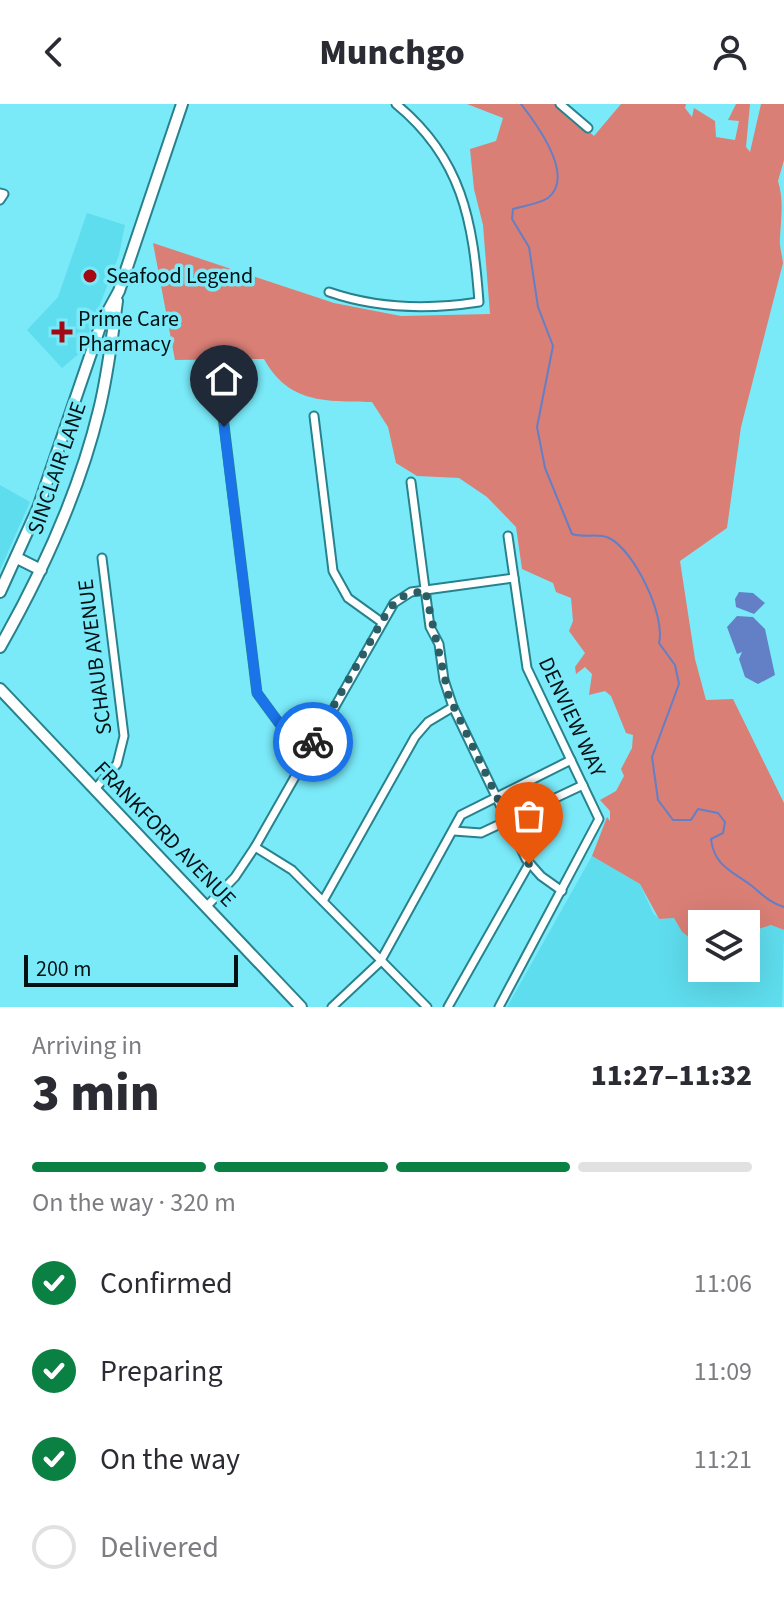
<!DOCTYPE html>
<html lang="en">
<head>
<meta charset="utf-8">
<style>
  body { margin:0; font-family:"Source Sans 3",sans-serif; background:#f2f2f3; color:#2b2b33; height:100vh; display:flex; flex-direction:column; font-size:30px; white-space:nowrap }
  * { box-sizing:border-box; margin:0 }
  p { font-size:26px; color:#7c7c81 }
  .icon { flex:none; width:44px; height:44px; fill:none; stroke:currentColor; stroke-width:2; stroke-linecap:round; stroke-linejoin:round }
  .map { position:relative; height:903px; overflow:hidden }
  .sheet { display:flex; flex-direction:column; background:#fff; flex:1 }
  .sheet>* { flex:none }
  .controls { position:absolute; left:688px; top:806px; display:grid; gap:16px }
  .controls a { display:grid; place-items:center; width:72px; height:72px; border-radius:0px; background:#fff; box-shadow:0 8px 32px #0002; font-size:40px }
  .scale { position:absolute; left:24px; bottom:20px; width:214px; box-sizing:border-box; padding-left:8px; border:4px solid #001114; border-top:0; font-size:22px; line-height:28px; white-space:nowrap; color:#001114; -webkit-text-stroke:6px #7aeaf9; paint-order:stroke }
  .pin { position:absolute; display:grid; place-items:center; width:68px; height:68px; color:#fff; margin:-82px -34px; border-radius:50% 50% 50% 0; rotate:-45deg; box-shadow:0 0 8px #0007 }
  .pin .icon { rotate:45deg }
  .courier { position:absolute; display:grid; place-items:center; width:80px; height:80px; margin:-40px; border:6px solid #1a73e8; border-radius:50%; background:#fff; color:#222; box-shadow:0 2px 10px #0007 }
  .headline em { font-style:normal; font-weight:800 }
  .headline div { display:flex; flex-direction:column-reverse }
  .headline { display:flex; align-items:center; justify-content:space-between; height:136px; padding:0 32px }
  h1 { font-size:52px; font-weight:800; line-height:60px }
  .bar { display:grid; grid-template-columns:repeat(4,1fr); gap:12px 8px; align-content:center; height:96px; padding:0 32px }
  .bar i { height:10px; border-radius:6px; background:#e1e1e2 }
  .bar .active { background:#0b8043 }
  .bar p { grid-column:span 4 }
  ol { padding:0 32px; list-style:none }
  li { display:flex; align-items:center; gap:24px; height:88px }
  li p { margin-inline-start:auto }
  li .icon { padding:8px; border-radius:50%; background:#0b8043; color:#fff; stroke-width:4 }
  li:last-child { color:#7c7c81 }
  li i { width:44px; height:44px; border:4px solid #e1e1e2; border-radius:50% }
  header { display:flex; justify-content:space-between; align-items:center; height:104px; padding:0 32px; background:#fff; font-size:36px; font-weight:800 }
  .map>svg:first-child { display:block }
  .built { fill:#5eddee }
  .forest { fill:#d97f76 }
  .water { fill:#637fc6 }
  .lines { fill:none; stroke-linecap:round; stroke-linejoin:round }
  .stream { stroke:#637fc6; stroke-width:2 }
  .street-casing { stroke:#28828d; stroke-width:11 }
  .secondary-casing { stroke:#28828d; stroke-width:14 }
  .street { stroke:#fff; stroke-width:7 }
  .secondary { stroke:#fff; stroke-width:10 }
  .done { stroke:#2b5d64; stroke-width:8; stroke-dasharray:0 14.4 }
  .route { stroke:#1a73e8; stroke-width:10 }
  .poi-dot { fill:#a30813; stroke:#7aeaf9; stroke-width:3 }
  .labels { text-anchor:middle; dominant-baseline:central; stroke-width:7; stroke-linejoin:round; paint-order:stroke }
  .poi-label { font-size:22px; fill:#001114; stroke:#7aeaf9; text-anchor:start }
  .street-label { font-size:22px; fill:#001114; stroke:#7aeaf9 }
</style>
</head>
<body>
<header><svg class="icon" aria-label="back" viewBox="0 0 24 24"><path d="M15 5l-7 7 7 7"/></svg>Munchgo<svg class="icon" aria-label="person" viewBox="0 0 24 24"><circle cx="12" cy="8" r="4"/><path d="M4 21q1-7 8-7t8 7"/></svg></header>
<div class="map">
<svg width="784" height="903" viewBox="0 0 784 903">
  <rect width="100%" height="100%" fill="#7aeaf9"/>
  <g class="built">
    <path d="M 87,109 L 125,121 L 119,151 L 82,247 L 62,264 L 27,226 L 58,193 Z"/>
    <path d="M 0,381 L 30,398 L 0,466 Z"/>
    <path d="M 592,752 L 640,780 L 653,809 L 659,815 L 674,814 L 682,828 L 702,843 L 702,864 L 734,864 L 744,870 L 750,866 L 746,863 L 746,844 L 759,825 L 771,821 L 784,826 L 782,903 L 507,903 Z"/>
  </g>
  <path class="forest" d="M 467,0 L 558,0 L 594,32 L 621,0 L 686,0 L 685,4 L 692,13 L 694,4 L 715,17 L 716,33 L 735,36 L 739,17 L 728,16 L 736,0 L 750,0 L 746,43 L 750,48 L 761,0 L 784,0 L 784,56 L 778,77 C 784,96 781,114 780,134 C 779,140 782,151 783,159 L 741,323 L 727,424 L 680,457 L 695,555 L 706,596 L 733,595 L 784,699 L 784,826 L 771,821 L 759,825 L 746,844 L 746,820 L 702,820 L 702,843 L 682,828 L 674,814 L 659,815 L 640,780 L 592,752 L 607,713 L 610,717 L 610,707 L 600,696 L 616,687 L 624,672 L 621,665 L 632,644 L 633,631 L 626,629 L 611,592 L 605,587 L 589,591 L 592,570 L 585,563 L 576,570 L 575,563 L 585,549 L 569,527 L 573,517 L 571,494 L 556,488 L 553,479 L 522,465 L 516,423 L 487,393 L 459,374 L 417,372 L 396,359 L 388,323 L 372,298 C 325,297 289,300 264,255 L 175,256 L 153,139 L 334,199 L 401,212 L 490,210 L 483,121 L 474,85 L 470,45 L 496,37 L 503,14 Z"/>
  <g class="water">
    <path d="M 739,488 L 753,489 L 765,499 L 754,510 L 736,503 L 735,495 Z"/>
    <path d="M 737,512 L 753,513 L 765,525 L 775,571 L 758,580 L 745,573 L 739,555 L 742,548 L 737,550 L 727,523 Z"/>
  </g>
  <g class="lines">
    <path class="stream" d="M 521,0 C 535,18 576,72 548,94 C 539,100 523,102 513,105 L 512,115 L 529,143 L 538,203 L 553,242 L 537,323 L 545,364 L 572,430 C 583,434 599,429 609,434 C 634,446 666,512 659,539 L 675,561 L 679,580 L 652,653 L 658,696 L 673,716 L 691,716 L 698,705 L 718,709 L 725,718 L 723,729 L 711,735 C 714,762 732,767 752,782 C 763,791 770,799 784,803"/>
    <defs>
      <g id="street">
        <path d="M 560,0 L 588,24"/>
        <path d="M 0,89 L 4,90 L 0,96"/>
        <path d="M 329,188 C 378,205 427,206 479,198 C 473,117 462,54 396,0"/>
        <path d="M 218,272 L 257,589 L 279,619 L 313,639"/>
        <path d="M 314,312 L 333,467 L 348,494 L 380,517"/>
        <path d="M 411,378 L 430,523 L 439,540 L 444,576 L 453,603 L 526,755 L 541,772 L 562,787"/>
        <path d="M 95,685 L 117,660 L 124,632 L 102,454"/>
        <path d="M 454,727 L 481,729 L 583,681"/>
        <path d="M 255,743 L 292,766 L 427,903"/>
        <path d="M 323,797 L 415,633 L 428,618 L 453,603"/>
        <path d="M 206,803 L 235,773 L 255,743 L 394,499 L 411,488 L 514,474"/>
        <path d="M 332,903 L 380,858 L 461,711 L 571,656"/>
        <path d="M 448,903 L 529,760"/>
        <path d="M 499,903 L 599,715 L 527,564 L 508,432"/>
      </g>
      <g id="secondary">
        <path d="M 17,454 L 41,466"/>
        <path d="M 0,488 L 38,404 L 101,220 L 119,187 L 182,0"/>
        <path d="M 0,543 C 42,469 79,389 99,306 C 108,270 112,233 117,197"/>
        <path d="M 0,585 L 301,903"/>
      </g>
    </defs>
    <use href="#street" class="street-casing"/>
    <use href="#secondary" class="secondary-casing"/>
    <use href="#street" class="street"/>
    <use href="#secondary" class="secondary"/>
  </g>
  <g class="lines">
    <path class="done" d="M 313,638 L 389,505 L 401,493 L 425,486 L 449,593 L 529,760"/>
    <path class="route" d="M 224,323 L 257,589 L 279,619 L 313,638"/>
  </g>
  <g class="poi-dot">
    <circle cx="90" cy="172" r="8"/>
    <path d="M58 216h8v8h8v8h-8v8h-8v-8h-8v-8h8z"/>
  </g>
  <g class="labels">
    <g class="poi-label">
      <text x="106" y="172">Seafood Legend</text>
      <text x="78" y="215">Prime Care<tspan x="78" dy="25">Pharmacy</tspan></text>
    </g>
    <g class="street-label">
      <text transform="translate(57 364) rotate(-71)">SINCLAIR LANE</text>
      <text transform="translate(95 553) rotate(-97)">SCHAUB AVENUE</text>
      <text transform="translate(572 613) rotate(65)">DENVIEW WAY</text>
      <text transform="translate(165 730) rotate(46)">FRANKFORD AVENUE</text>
    </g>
  </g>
</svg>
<div class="controls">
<a><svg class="icon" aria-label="layers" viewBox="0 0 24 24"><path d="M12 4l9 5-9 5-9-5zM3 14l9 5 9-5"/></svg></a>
</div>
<div class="scale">200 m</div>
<div class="pin" style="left:529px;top:760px;background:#ea580c"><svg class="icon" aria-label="bag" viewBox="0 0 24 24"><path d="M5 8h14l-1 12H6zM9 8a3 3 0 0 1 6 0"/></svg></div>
<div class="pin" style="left:224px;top:323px;background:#1f2937"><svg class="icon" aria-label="home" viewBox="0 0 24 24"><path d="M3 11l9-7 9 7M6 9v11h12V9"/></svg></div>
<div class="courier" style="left:313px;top:638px"><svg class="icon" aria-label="bike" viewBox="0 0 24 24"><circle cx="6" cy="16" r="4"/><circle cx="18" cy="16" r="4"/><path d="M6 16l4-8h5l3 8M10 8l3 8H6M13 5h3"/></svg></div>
</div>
<section class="sheet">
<div class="headline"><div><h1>3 min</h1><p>Arriving in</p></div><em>11:27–11:32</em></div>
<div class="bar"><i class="active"></i><i class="active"></i><i class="active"></i><i></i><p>On the way · 320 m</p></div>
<ol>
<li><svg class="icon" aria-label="check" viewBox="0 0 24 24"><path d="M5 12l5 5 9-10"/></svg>Confirmed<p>11:06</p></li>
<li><svg class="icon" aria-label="check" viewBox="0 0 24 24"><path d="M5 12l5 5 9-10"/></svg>Preparing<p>11:09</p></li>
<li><svg class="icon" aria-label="check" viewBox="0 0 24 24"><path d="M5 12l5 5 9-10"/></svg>On the way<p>11:21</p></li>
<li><i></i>Delivered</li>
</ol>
</section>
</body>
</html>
